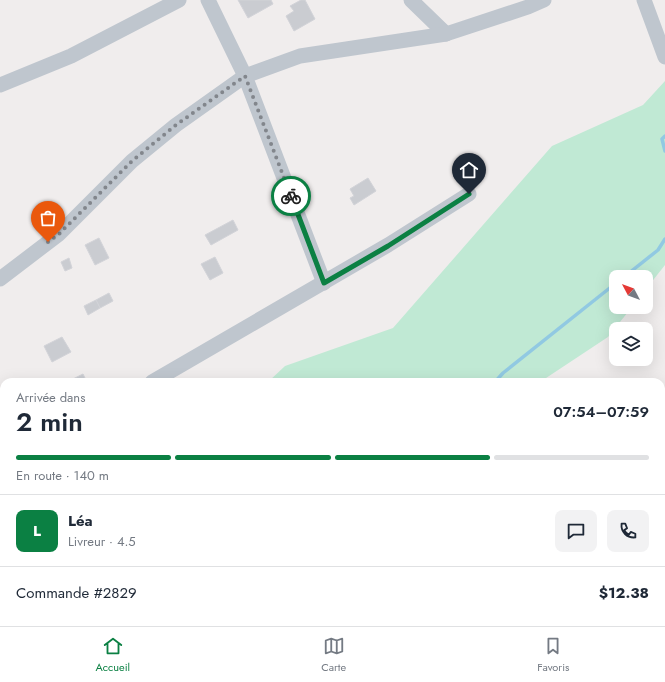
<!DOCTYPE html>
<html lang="fr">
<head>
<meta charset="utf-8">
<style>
  body { margin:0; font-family:Jost,sans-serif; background:#f2f2f3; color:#1f2937; height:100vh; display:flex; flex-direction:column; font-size:15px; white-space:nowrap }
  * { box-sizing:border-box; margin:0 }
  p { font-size:13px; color:#747a83 }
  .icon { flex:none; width:22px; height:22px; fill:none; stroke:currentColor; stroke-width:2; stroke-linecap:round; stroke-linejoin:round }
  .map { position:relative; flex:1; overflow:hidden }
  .side { position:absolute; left:0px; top:378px; width:665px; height:248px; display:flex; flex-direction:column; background:#fff; border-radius:12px 12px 0 0; box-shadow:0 4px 16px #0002 }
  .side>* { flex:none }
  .needle { width:26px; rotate:311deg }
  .controls { position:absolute; left:609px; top:270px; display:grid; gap:8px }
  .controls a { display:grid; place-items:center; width:44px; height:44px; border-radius:8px; background:#fff; box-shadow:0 4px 16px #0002; font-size:20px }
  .pin { position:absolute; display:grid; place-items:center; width:34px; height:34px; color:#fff; margin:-41px -17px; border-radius:50% 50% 50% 0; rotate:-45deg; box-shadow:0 0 4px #0007 }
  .pin .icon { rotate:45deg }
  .courier { position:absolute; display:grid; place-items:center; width:40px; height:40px; margin:-20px; border:3px solid #0b8043; border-radius:50%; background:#fff; color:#222; box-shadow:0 1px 5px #0007 }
  .head em { font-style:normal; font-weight:600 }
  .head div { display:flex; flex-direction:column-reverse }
  .head { display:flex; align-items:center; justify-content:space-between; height:68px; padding:0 16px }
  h1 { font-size:26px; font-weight:600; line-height:30px }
  .bar { display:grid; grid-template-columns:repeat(4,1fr); gap:6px 4px; align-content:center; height:48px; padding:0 16px }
  .bar i { height:5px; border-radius:3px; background:#e0e1e3 }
  .bar .active { background:#0b8043 }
  .bar p { grid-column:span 4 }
  .line { display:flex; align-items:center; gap:10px; padding:0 16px; border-top:1px solid #e0e1e3 }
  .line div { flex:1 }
  .round { display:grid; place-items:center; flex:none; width:42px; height:42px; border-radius:8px; background:#f2f2f3 }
  .tabs { display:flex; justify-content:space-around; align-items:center; height:56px; border-top:1px solid #e0e1e3; background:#fff; font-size:11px; color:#747a83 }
  .tabs a { display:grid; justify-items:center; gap:2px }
  .tabs .active { color:#0b8043 }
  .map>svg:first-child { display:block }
  .green { fill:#c0e9d4 }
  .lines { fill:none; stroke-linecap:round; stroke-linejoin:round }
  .stream { stroke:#91c9e2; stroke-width:3.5 }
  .building { fill:#caccd1; stroke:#d2d3d8 }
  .street { stroke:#bfc6ce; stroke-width:15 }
  .done { stroke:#82868c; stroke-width:4; stroke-dasharray:0 7.2 }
  .route { stroke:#0b8043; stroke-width:5 }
</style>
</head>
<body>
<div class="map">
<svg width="665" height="626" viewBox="0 0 665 626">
  <rect width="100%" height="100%" fill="#f0eded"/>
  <g class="green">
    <path d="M 665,81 L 665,265 L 646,289 L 646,277 L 616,277 L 616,307 L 632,307 L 608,337 L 540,382 L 268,382 L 285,366 L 393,328 L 552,146 L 643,105 Z"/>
    <path d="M 195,622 L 297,622 L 296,626 L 193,626 Z"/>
  </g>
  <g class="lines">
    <g class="stream">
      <path d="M 665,136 L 662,139 L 665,151"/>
      <path d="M 624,277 L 658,250 L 665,239"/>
      <path d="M 495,382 L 503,373 L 616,283"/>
    </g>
  </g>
  <g class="building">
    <path d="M 238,0 L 271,0 L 273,4 L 248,18 Z"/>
    <path d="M 301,0 L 305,0 L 315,19 L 294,31 L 286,16 L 294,11 L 290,6 Z"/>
    <path d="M 368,178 L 376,191 L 354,205 L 350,198 L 354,196 L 350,189 Z"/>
    <path d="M 233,220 L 238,230 L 211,245 L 205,235 Z"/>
    <path d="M 99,238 L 109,258 L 95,265 L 85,245 Z"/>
    <path d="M 215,257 L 223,273 L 210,280 L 201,264 Z"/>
    <path d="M 69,258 L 72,268 L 65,271 L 61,262 Z"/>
    <path d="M 109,293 L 113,301 L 100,308 L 96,300 Z"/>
    <path d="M 96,300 L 100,308 L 88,315 L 84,306 Z"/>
    <path d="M 62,337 L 71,352 L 52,362 L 44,346 Z"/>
    <path d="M 83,374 L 87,382 L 67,382 Z"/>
    <path d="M 4,513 L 4,541 L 0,543 L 0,515 Z"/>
    <path d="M 437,622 L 459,622 L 461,625 L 438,626 L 436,623 Z"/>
  </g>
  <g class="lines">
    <g class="street">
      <path d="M 208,0 L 245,76 L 324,283"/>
      <path d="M 411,0 L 446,34"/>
      <path d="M 644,0 L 665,57"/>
      <path d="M 0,85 L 71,56 L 179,0"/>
      <path d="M 0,279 L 59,234 L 132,161 L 176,125 L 245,76 L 300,56 L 446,34 L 528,7 L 544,0"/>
      <path d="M 152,382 L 388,245 L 469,194"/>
      <path d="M 0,459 L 4,457"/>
      <path d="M 661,580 L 665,578"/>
      <path d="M 568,626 L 574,622"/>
    </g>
  </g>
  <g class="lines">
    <path class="done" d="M 48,242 L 59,234 L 132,161 L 176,125 L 245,76 L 291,196"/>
    <path class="route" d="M 291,196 L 324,283 L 388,246 L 469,194"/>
  </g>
</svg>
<div class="controls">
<a><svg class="needle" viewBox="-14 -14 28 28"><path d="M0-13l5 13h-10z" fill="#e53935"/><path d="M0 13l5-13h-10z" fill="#747a83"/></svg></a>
<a><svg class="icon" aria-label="layers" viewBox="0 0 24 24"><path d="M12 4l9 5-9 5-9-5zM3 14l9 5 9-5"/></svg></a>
</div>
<div class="pin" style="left:48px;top:242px;background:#ea580c"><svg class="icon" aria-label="bag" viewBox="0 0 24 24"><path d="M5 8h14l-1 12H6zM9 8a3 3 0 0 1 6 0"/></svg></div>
<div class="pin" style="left:469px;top:194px;background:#1f2937"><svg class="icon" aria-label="home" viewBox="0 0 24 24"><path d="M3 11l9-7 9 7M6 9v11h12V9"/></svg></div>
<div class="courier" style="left:291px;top:196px"><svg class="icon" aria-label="bike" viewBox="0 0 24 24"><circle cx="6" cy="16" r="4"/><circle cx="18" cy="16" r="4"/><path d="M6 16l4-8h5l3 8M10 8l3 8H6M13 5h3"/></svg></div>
<section class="side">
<div class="head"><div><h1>2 min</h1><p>Arrivée dans</p></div><em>07:54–07:59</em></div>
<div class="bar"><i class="active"></i><i class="active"></i><i class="active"></i><i></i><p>En route · 140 m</p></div>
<div class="line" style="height:72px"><b class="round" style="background:#0b8043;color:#fff">L</b><div><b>Léa</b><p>Livreur · 4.5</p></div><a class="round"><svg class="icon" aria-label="chat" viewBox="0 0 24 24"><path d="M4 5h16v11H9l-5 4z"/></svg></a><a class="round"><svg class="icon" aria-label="phone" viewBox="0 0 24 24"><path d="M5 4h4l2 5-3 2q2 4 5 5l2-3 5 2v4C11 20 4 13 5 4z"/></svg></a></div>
<div class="line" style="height:52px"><div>Commande #2829</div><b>$12.38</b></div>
</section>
</div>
<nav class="tabs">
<a class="active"><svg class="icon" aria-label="home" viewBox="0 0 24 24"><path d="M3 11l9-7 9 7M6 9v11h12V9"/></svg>Accueil</a>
<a><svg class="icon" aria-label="map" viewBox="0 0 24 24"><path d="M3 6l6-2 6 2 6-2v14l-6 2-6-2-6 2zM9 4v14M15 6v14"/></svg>Carte</a>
<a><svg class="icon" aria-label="saved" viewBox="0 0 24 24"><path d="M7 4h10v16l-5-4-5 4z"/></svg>Favoris</a>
</nav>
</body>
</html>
